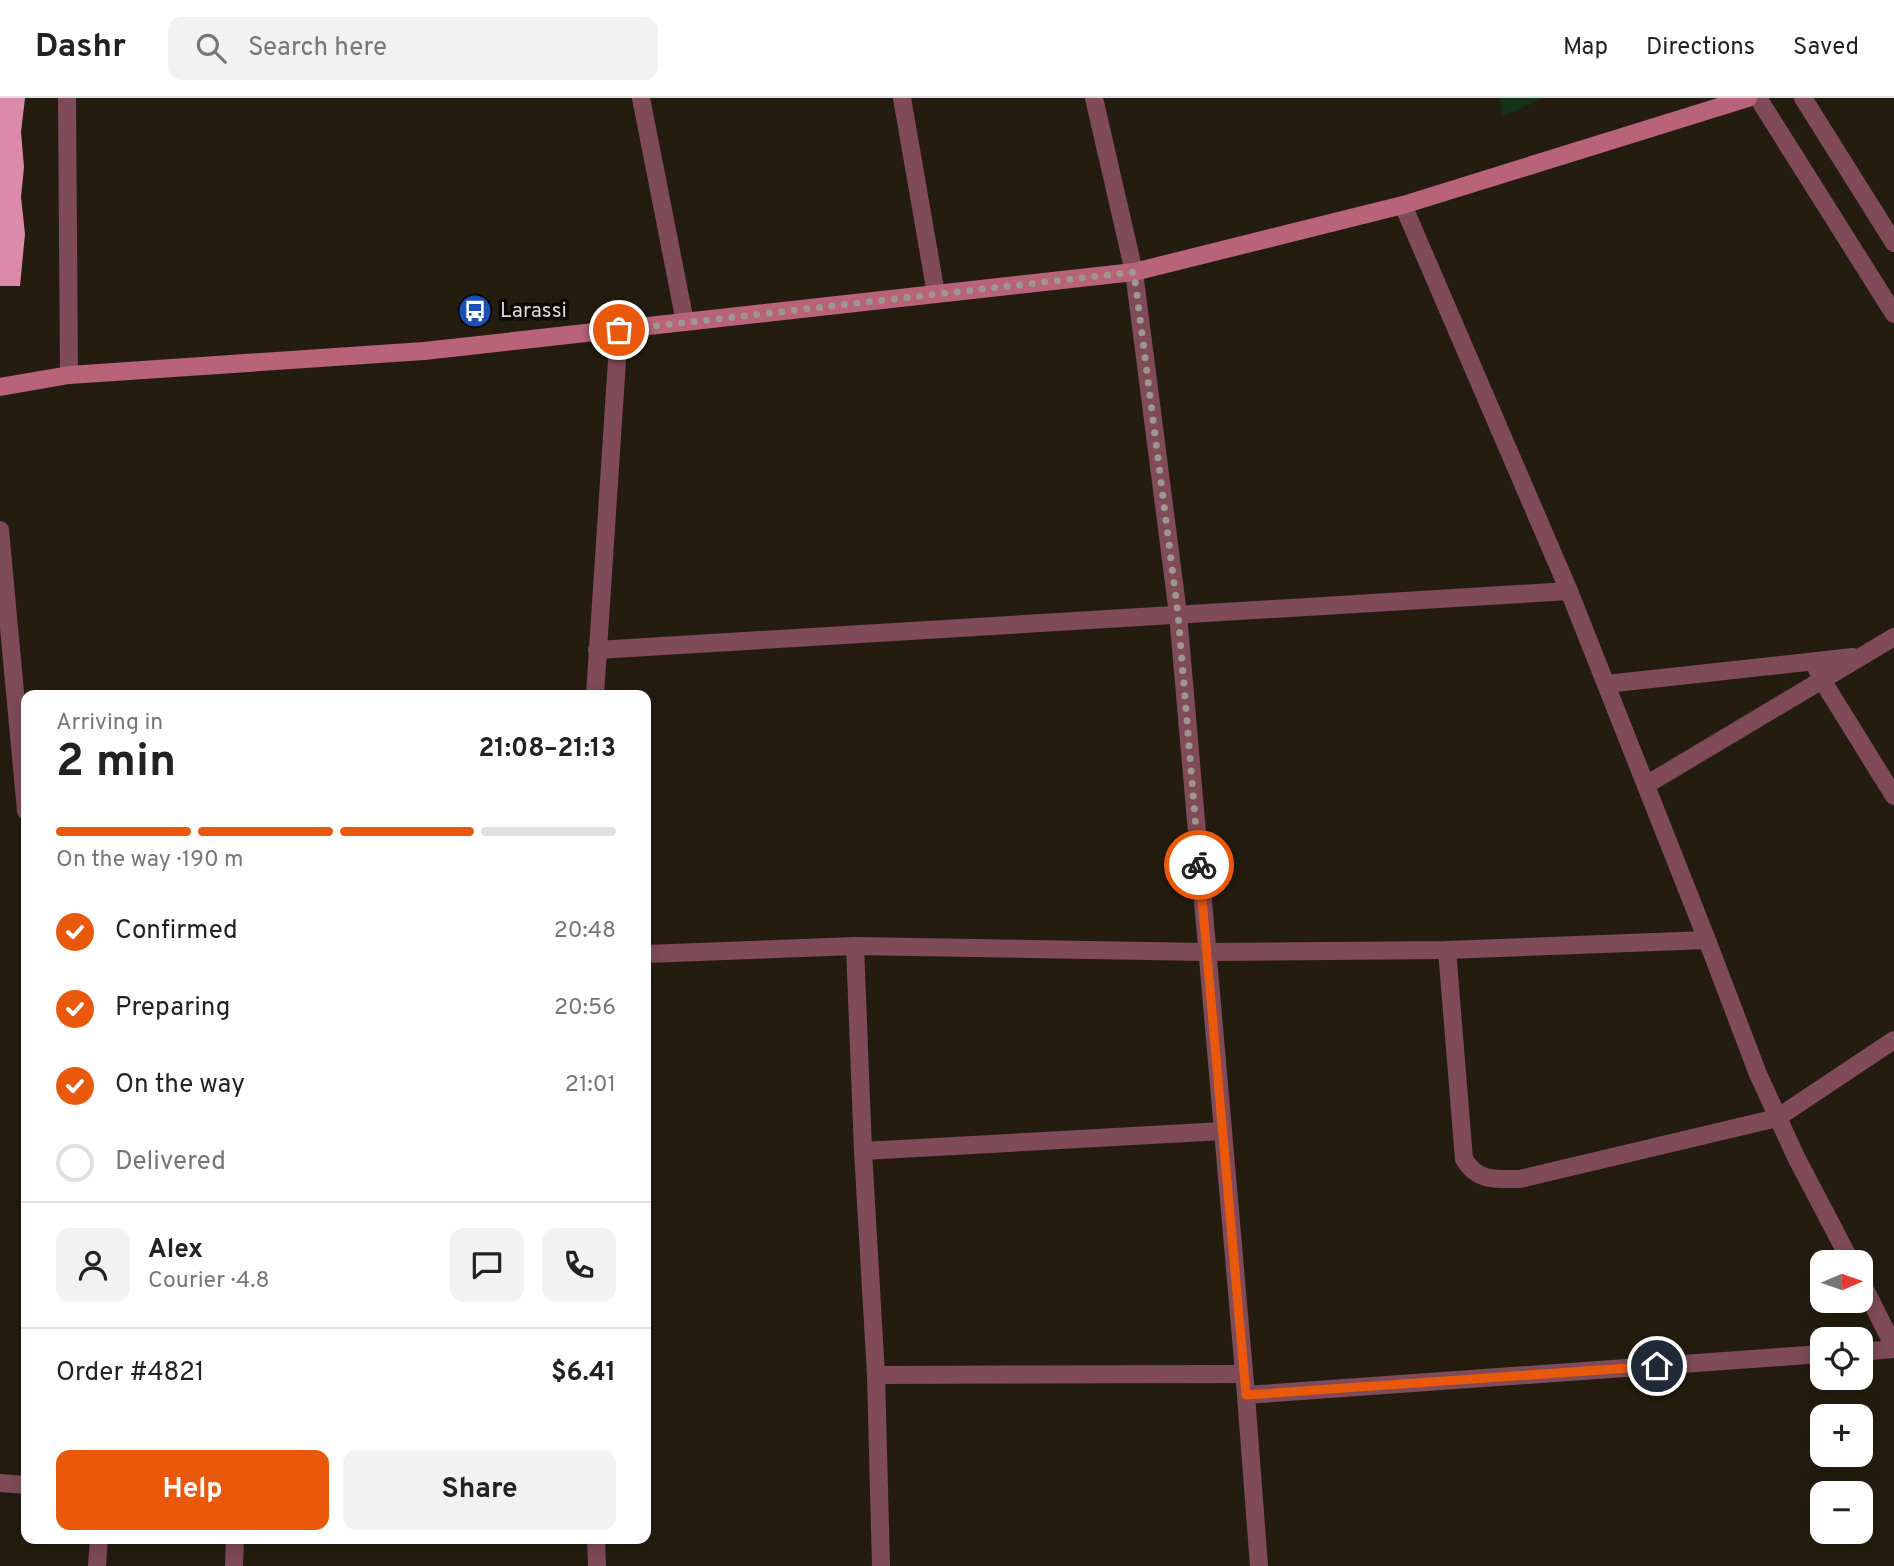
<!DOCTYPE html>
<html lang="en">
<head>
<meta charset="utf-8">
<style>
  body { margin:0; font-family:Overpass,sans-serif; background:#f2f2f2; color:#222; height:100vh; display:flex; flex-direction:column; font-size:26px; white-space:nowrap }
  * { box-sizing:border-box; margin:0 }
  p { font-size:23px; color:#767676 }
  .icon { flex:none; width:38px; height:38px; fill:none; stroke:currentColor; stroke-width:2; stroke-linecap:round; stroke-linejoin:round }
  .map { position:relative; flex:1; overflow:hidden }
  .panel { position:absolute; left:21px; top:592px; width:630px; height:854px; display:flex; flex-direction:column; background:#fff; border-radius:14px; box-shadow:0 4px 18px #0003 }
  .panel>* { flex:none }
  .needle { width:46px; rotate:88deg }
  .tools { position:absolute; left:1810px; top:1152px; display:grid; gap:14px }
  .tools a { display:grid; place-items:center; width:63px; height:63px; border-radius:14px; background:#fff; box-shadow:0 4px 18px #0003; font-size:35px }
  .pin { position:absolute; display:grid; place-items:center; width:60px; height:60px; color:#fff; margin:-30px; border:4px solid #fff; border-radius:50%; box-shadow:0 2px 7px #0007 }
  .courier { position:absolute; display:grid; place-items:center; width:70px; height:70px; margin:-35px; border:5px solid #ea580c; border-radius:50%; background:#fff; color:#222; box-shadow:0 2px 9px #0007 }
  .overview em { font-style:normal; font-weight:700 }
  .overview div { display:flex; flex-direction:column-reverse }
  .overview { display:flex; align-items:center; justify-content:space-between; height:119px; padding:0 35px }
  h1 { font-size:46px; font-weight:700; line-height:52px }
  .bar { display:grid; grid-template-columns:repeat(4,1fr); gap:10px 7px; align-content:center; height:84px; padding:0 35px }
  .bar i { height:9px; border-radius:5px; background:#e0e0e0 }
  .bar .current { background:#ea580c }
  .bar p { grid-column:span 4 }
  .line { display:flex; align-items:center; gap:18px; padding:0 35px; border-top:2px solid #e0e0e0 }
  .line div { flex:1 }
  .round { display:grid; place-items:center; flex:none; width:74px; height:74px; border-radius:14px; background:#f2f2f2 }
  ol { padding:0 35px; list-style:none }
  li { display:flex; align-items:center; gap:21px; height:77px }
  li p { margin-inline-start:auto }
  li .icon { padding:7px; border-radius:50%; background:#ea580c; color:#fff; stroke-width:4 }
  li:last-child { color:#767676 }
  li i { width:38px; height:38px; border:4px solid #e0e0e0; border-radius:50% }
  .primary-button { display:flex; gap:14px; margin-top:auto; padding:14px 35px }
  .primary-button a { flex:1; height:80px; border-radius:14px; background:#ea580c; color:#fff; font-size:28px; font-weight:700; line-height:80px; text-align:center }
  .primary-button a+a { background:#f2f2f2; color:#222 }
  header { display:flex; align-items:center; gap:42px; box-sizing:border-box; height:98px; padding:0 35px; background:#fff; border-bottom:2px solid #e0e0e0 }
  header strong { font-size:33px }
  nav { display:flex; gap:38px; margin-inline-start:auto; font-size:24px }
  .search { width:490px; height:63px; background:#f2f2f2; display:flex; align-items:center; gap:18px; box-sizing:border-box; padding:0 24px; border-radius:14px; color:#767676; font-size:26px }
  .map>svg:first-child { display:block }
  .green { fill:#143214 }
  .building { fill:#db8ba9 }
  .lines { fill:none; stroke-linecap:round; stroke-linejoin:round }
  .street { stroke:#804b59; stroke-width:18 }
  .secondary { stroke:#b8637a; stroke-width:18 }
  .done { stroke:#9d978d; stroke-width:7; stroke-dasharray:0 12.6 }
  .route { stroke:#ea580c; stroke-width:9 }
  .labels { text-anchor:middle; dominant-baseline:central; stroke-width:7; stroke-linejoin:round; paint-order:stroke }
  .poi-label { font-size:21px; fill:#ded9d1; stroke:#0a0804; text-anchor:start }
</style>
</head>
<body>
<header>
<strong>Dashr</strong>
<div class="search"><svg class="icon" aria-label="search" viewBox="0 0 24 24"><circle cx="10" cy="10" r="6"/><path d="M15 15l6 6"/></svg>Search here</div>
<nav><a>Map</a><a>Directions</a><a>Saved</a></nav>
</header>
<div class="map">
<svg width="1894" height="1468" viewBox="0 0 1894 1468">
  <rect width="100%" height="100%" fill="#241d0f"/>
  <path class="green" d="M 1500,0 L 1544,0 L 1502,19 Z"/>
  <path class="building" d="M 0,0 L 25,0 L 21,34 L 24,69 L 21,99 L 25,136 L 20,188 L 0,188 Z"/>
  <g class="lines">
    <g class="street">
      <path d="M 67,0 L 69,277"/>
      <path d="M 641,0 L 685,224"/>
      <path d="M 902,0 L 936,196"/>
      <path d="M 1094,0 L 1134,174 L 1178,516 L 1246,1297 L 1259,1468"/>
      <path d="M 1758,0 L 1894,216"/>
      <path d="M 1803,0 L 1894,145"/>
      <path d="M 1403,107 L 1569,493 L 1707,842 L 1758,976 L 1796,1059 L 1851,1164"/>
      <path d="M 0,432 L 26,713"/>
      <path d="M 597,552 L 1569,493"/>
      <path d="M 1817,571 L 1822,582 L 1894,698"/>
      <path d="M 1606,586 L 1853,559"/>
      <path d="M 595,597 L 619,232"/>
      <path d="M 1646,687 L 1894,539"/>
      <path d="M 855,848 L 863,1053 L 876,1277 L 881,1468"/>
      <path d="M 1447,852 L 1464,1061 C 1477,1084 1496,1081 1520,1081 L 1777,1020 L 1894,942"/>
      <path d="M 646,856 L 855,848 L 1206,854 L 1447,852 L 1707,842"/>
      <path d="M 863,1053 L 1223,1033"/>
      <path d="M 1860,1181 L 1894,1249"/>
      <path d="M 1860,1254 L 1894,1251"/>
      <path d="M 876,1277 L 1244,1276"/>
      <path d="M 1246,1297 L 1822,1256"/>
      <path d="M 0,1385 L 26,1387"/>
      <path d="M 596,1440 L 597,1468"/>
      <path d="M 97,1468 L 99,1440"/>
      <path d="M 234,1468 L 235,1440"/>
    </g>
    <path class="secondary" d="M 0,289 L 69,277 L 424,253 L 1134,174 L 1403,107 L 1748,0"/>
  </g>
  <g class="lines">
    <path class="done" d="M 619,232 L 1134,174 L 1178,516 L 1199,767"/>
    <path class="route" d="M 1199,767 L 1246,1297 L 1657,1268"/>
  </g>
  <defs>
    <symbol id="bus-disc" viewBox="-11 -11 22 22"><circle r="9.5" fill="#1a4fb4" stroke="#0a0804"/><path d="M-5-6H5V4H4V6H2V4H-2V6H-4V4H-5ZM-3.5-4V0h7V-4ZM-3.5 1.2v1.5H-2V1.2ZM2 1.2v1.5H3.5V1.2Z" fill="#fff"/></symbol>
  </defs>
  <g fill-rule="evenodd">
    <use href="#bus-disc" x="456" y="194" width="38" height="38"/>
  </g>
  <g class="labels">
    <g class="poi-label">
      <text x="500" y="213">Larassi</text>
    </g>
  </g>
</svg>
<div class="tools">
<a><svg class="needle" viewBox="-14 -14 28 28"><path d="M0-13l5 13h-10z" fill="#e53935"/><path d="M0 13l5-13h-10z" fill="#767676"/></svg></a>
<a><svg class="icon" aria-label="locate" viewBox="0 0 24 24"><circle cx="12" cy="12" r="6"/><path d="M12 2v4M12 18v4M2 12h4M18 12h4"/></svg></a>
<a>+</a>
<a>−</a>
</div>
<div class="pin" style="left:619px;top:232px;background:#ea580c"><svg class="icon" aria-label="bag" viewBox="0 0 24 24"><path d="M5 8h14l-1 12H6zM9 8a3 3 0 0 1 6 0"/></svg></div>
<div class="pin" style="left:1657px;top:1268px;background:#1f2937"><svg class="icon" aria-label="home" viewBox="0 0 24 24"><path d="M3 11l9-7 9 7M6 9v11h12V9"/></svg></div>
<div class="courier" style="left:1199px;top:767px"><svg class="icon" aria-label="bike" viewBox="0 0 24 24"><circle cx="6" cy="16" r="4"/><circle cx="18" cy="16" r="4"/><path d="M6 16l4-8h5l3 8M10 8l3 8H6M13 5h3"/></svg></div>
<section class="panel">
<div class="overview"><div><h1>2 min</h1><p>Arriving in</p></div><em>21:08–21:13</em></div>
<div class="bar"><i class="current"></i><i class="current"></i><i class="current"></i><i></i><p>On the way · 190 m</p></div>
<ol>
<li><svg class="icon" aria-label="check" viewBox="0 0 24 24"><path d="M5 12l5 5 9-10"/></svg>Confirmed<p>20:48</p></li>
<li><svg class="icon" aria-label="check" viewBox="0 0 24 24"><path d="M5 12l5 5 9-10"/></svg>Preparing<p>20:56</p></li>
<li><svg class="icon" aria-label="check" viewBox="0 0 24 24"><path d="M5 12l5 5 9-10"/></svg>On the way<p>21:01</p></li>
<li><i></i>Delivered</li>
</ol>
<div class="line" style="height:126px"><a class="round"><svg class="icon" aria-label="person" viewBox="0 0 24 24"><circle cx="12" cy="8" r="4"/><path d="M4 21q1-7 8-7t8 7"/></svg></a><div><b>Alex</b><p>Courier · 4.8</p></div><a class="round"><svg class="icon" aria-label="chat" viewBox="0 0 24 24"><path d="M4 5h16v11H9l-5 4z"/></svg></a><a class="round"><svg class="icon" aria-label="phone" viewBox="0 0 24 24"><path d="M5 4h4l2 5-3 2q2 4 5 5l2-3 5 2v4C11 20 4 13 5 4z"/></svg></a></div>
<div class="line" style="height:91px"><div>Order #4821</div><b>$6.41</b></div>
<div class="primary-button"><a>Help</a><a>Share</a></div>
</section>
</div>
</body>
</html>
